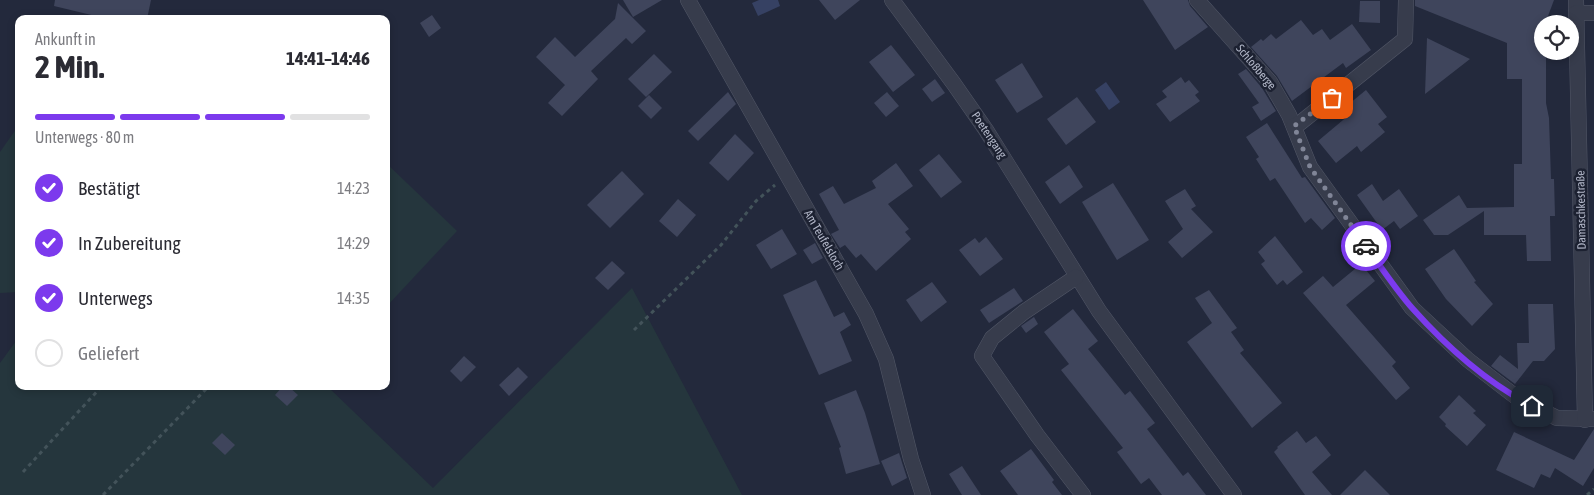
<!DOCTYPE html>
<html lang="de">
<head>
<meta charset="utf-8">
<style>
  body { margin:0; font-family:"Asap Condensed",sans-serif; background:#f2f2f3; color:#2b2b33; height:100vh; display:flex; flex-direction:column; font-size:19px; white-space:nowrap }
  * { box-sizing:border-box; margin:0 }
  p { font-size:16px; color:#7c7c81 }
  .icon { flex:none; width:28px; height:28px; fill:none; stroke:currentColor; stroke-width:2; stroke-linecap:round; stroke-linejoin:round }
  .map { position:relative; flex:1; overflow:hidden }
  .sheet { position:absolute; left:15px; top:15px; width:375px; height:375px; display:flex; flex-direction:column; background:#fff; border-radius:10px; box-shadow:0 2px 8px #0003 }
  .sheet>* { flex:none }
  .buttons { position:absolute; left:1534px; top:15px; display:grid; gap:10px }
  .buttons a { display:grid; place-items:center; width:45px; height:45px; border-radius:50%; background:#fff; box-shadow:0 2px 8px #0003; font-size:25px }
  .pin { position:absolute; display:grid; place-items:center; width:42px; height:42px; color:#fff; margin:-21px; border-radius:10px; box-shadow:0 2px 8px #0006 }
  .courier { position:absolute; display:grid; place-items:center; width:50px; height:50px; margin:-25px; border:4px solid #7c3aed; border-radius:50%; background:#fff; color:#222; box-shadow:0 1px 6px #0007 }
  .overview em { font-style:normal; font-weight:700 }
  .overview div { display:flex; flex-direction:column-reverse }
  .overview { display:flex; align-items:center; justify-content:space-between; height:85px; padding:0 20px }
  h1 { font-size:32px; font-weight:700; line-height:38px }
  .bar { display:grid; grid-template-columns:repeat(4,1fr); gap:8px 5px; align-content:center; height:60px; padding:0 20px }
  .bar i { height:6px; border-radius:4px; background:#e1e1e2 }
  .bar .on { background:#7c3aed }
  .bar p { grid-column:span 4 }
  ol { padding:0 20px; list-style:none }
  li { display:flex; align-items:center; gap:15px; height:55px }
  li p { margin-inline-start:auto }
  li .icon { padding:5px; border-radius:50%; background:#7c3aed; color:#fff; stroke-width:4 }
  li:last-child { color:#7c7c81 }
  li i { width:28px; height:28px; border:2px solid #e1e1e2; border-radius:50% }
  .map>svg:first-child { display:block }
  .green { fill:#25363d }
  .water { fill:#364163 }
  .building { fill:#3f455c }
  .lines { fill:none; stroke-linecap:round; stroke-linejoin:round }
  .minor-casing { stroke:#525767; stroke-width:16 }
  .path { stroke:#43535a; stroke-width:3; stroke-dasharray:4 4; stroke-linecap:butt }
  .minor { stroke:#373c4c; stroke-width:15 }
  .done { stroke:#808597; stroke-width:5; stroke-dasharray:0 9 }
  .route { stroke:#7c3aed; stroke-width:6 }
  .labels { text-anchor:middle; dominant-baseline:central; stroke-width:5; stroke-linejoin:round; paint-order:stroke }
  .street-label { font-size:12px; fill:#b2b7c8; stroke:#1c2131 }
</style>
</head>
<body>
<div class="map">
<svg width="1594" height="495" viewBox="0 0 1594 495">
  <rect width="100%" height="100%" fill="#23293c"/>
  <g class="green">
    <path d="M 19,125 L 19,292 L 0,293 L 0,152 Z"/>
    <path d="M 386,163 L 457,231 L 386,307 Z"/>
    <path d="M 632,288 L 742,495 L 0,495 L 0,363 L 19,337 L 19,386 L 327,386 L 433,488 Z"/>
  </g>
  <g class="water">
    <path d="M 759,0 L 778,0 L 780,6 L 758,16 L 752,3 Z"/>
    <path d="M 1106,82 L 1120,102 L 1109,110 L 1095,90 Z"/>
  </g>
  <g class="building">
    <path d="M 55,0 L 151,0 L 147,19 L 108,19 L 54,6 Z"/>
    <path d="M 623,0 L 662,0 L 633,17 Z"/>
    <path d="M 819,0 L 860,0 L 835,20 Z"/>
    <path d="M 1143,0 L 1188,0 L 1190,6 L 1208,27 L 1175,50 Z"/>
    <path d="M 1415,0 L 1554,0 L 1545,24 L 1542,24 L 1542,51 L 1546,51 L 1546,103 L 1549,118 L 1551,179 L 1554,179 L 1555,216 L 1550,216 L 1551,261 L 1527,261 L 1526,235 L 1484,235 L 1484,211 L 1448,235 L 1434,235 L 1423,220 L 1459,195 L 1467,208 L 1514,207 L 1514,164 L 1522,164 L 1522,79 L 1507,79 L 1507,43 L 1415,6 Z"/>
    <path d="M 1360,1 L 1380,1 L 1380,23 L 1359,22 Z"/>
    <path d="M 618,3 L 646,31 L 632,44 L 626,38 L 591,71 L 598,79 L 562,116 L 548,103 L 565,85 L 536,57 L 555,37 L 575,57 L 615,19 Z"/>
    <path d="M 432,15 L 441,28 L 429,37 L 420,23 Z"/>
    <path d="M 1301,20 L 1313,35 L 1322,29 L 1330,40 L 1352,24 L 1371,50 L 1346,68 L 1343,63 L 1292,101 L 1277,76 L 1251,47 L 1261,39 L 1263,41 L 1271,34 L 1276,39 Z"/>
    <path d="M 1427,38 L 1470,59 L 1425,94 Z"/>
    <path d="M 891,45 L 915,75 L 893,92 L 869,62 Z"/>
    <path d="M 654,54 L 672,72 L 646,97 L 628,79 Z"/>
    <path d="M 1022,63 L 1043,97 L 1017,113 L 995,80 Z"/>
    <path d="M 1246,69 L 1262,88 L 1276,111 L 1261,121 L 1252,107 L 1259,103 L 1238,74 Z"/>
    <path d="M 1181,77 L 1185,83 L 1189,80 L 1199,92 L 1195,95 L 1200,101 L 1170,122 L 1156,104 L 1167,97 L 1162,91 Z"/>
    <path d="M 935,79 L 945,93 L 932,102 L 922,89 Z"/>
    <path d="M 1366,90 L 1387,117 L 1378,124 L 1385,132 L 1361,152 L 1357,146 L 1336,163 L 1318,141 L 1349,115 L 1344,108 Z"/>
    <path d="M 728,92 L 736,104 L 698,141 L 688,131 Z"/>
    <path d="M 887,92 L 899,106 L 886,117 L 874,103 Z"/>
    <path d="M 649,95 L 662,108 L 651,119 L 638,106 Z"/>
    <path d="M 1077,97 L 1096,122 L 1066,145 L 1047,119 Z"/>
    <path d="M 1267,123 L 1302,178 L 1305,177 L 1335,218 L 1322,230 L 1311,218 L 1305,223 L 1275,178 L 1270,181 L 1256,159 L 1259,157 L 1246,137 Z"/>
    <path d="M 735,134 L 754,153 L 728,181 L 709,163 Z"/>
    <path d="M 939,154 L 962,182 L 941,198 L 919,170 Z"/>
    <path d="M 896,163 L 913,186 L 888,204 L 909,229 L 905,232 L 911,239 L 876,271 L 861,254 L 856,258 L 845,245 L 840,248 L 831,234 L 839,230 L 819,194 L 833,186 L 844,204 L 876,188 L 872,181 Z"/>
    <path d="M 1069,165 L 1083,187 L 1060,204 L 1045,182 Z"/>
    <path d="M 622,171 L 644,194 L 610,228 L 587,205 Z"/>
    <path d="M 1113,183 L 1149,240 L 1117,260 L 1082,202 Z"/>
    <path d="M 1372,184 L 1383,201 L 1399,189 L 1418,216 L 1400,229 L 1394,221 L 1382,230 L 1357,195 Z"/>
    <path d="M 1185,189 L 1196,206 L 1191,209 L 1213,232 L 1182,258 L 1168,242 L 1183,229 L 1165,201 Z"/>
    <path d="M 678,199 L 696,215 L 677,237 L 659,221 Z"/>
    <path d="M 782,229 L 797,254 L 771,269 L 756,245 Z"/>
    <path d="M 1275,236 L 1303,272 L 1287,285 L 1283,280 L 1277,285 L 1261,264 L 1265,261 L 1258,252 Z"/>
    <path d="M 986,237 L 1003,259 L 980,276 L 959,250 L 975,238 L 979,243 Z"/>
    <path d="M 815,243 L 823,258 L 812,264 L 803,250 Z"/>
    <path d="M 1454,249 L 1476,281 L 1474,282 L 1493,304 L 1472,326 L 1446,299 L 1425,269 Z"/>
    <path d="M 612,261 L 625,273 L 608,290 L 595,278 Z"/>
    <path d="M 1361,264 L 1375,281 L 1346,305 L 1396,362 L 1392,366 L 1410,388 L 1396,400 L 1303,293 L 1323,276 L 1333,287 Z"/>
    <path d="M 816,280 L 834,317 L 844,312 L 851,325 L 840,332 L 852,361 L 819,375 L 783,295 Z"/>
    <path d="M 932,282 L 947,302 L 921,322 L 906,300 Z"/>
    <path d="M 1014,288 L 1023,301 L 989,323 L 980,310 Z"/>
    <path d="M 1209,290 L 1237,328 L 1231,332 L 1244,350 L 1240,353 L 1282,403 L 1252,428 L 1187,342 L 1212,323 L 1195,298 Z"/>
    <path d="M 1528,304 L 1553,304 L 1555,349 L 1544,361 L 1533,361 L 1515,384 L 1491,366 L 1500,355 L 1518,369 L 1517,343 L 1529,343 Z"/>
    <path d="M 1073,309 L 1098,341 L 1088,349 L 1125,395 L 1130,391 L 1155,423 L 1147,429 L 1183,476 L 1188,472 L 1206,495 L 1162,495 L 1149,478 L 1141,484 L 1117,452 L 1123,448 L 1061,370 L 1069,364 L 1044,332 Z"/>
    <path d="M 1034,317 L 1038,324 L 1026,333 L 1021,326 Z"/>
    <path d="M 464,356 L 476,367 L 461,382 L 450,371 Z"/>
    <path d="M 518,367 L 528,377 L 509,396 L 499,385 Z"/>
    <path d="M 283,386 L 288,386 L 298,395 L 287,406 L 275,395 Z"/>
    <path d="M 856,390 L 865,413 L 880,464 L 846,474 L 839,448 L 841,447 L 824,403 Z"/>
    <path d="M 1459,395 L 1476,411 L 1473,413 L 1486,425 L 1467,446 L 1445,426 L 1446,424 L 1439,417 Z"/>
    <path d="M 1594,429 L 1594,468 L 1583,486 L 1555,468 L 1550,478 L 1541,474 L 1534,488 L 1496,470 L 1514,432 L 1574,460 Z"/>
    <path d="M 1297,431 L 1306,443 L 1316,436 L 1331,455 L 1312,472 L 1332,495 L 1305,495 L 1274,452 L 1278,448 L 1277,447 Z"/>
    <path d="M 222,433 L 235,445 L 225,455 L 212,443 Z"/>
    <path d="M 1031,449 L 1054,480 L 1052,482 L 1062,495 L 1018,495 L 1000,471 Z"/>
    <path d="M 899,453 L 907,478 L 892,486 L 881,461 Z"/>
    <path d="M 962,466 L 981,495 L 962,495 L 949,474 Z"/>
    <path d="M 1365,470 L 1390,495 L 1340,495 Z"/>
  </g>
  <g class="lines">
    <defs>
      <g id="minor">
        <path d="M 688,0 L 866,314 L 886,359 L 911,459 L 923,495"/>
        <path d="M 892,0 L 954,84 L 986,130 L 1099,311 L 1234,495"/>
        <path d="M 1197,0 L 1270,82 L 1289,115 L 1310,167 L 1412,308 L 1468,360 L 1520,400 L 1557,418 L 1594,419"/>
        <path d="M 1576,0 L 1585,420"/>
        <path d="M 1576,13 L 1594,13"/>
        <path d="M 1294,126 L 1300,123 L 1405,39 L 1406,0"/>
        <path d="M 1076,277 L 1024,312 L 992,338 L 982,356 L 1037,435 L 1083,495"/>
      </g>
    </defs>
    <use href="#minor" class="minor-casing"/>
    <g class="path">
      <path d="M 634,330 L 721,245 L 756,201 L 775,185"/>
      <path d="M 23,472 L 102,386"/>
      <path d="M 103,495 L 209,386"/>
      <path d="M 1587,495 L 1594,489"/>
    </g>
    <use href="#minor" class="minor"/>
  </g>
  <g class="lines">
    <path class="done" d="M 1332,98 L 1294,126 L 1310,167 L 1366,246"/>
    <path class="route" d="M 1366,246 C 1381,267 1396,290 1413,309 C 1446,346 1488,383 1532,406"/>
  </g>
  <g class="labels">
    <g class="street-label">
      <text transform="translate(1256 67) rotate(50)">Schloßberge</text>
      <text transform="translate(989 135) rotate(56)">Poetengang</text>
      <text transform="translate(1581 210) rotate(-91)">Damaschkestraße</text>
      <text transform="translate(824 240) rotate(60)">Am Teufelsloch</text>
    </g>
  </g>
</svg>
<div class="buttons">
<a><svg class="icon" aria-label="locate" viewBox="0 0 24 24"><circle cx="12" cy="12" r="6"/><path d="M12 2v4M12 18v4M2 12h4M18 12h4"/></svg></a>
</div>
<div class="pin" style="left:1332px;top:98px;background:#ea580c"><svg class="icon" aria-label="bag" viewBox="0 0 24 24"><path d="M5 8h14l-1 12H6zM9 8a3 3 0 0 1 6 0"/></svg></div>
<div class="pin" style="left:1532px;top:406px;background:#1f2937"><svg class="icon" aria-label="home" viewBox="0 0 24 24"><path d="M3 11l9-7 9 7M6 9v11h12V9"/></svg></div>
<div class="courier" style="left:1366px;top:246px"><svg class="icon" aria-label="car" viewBox="0 0 24 24"><path d="M5 17H2v-5l4-1 3-4h7l3 4 3 1v5h-3M9 17h6M6 11h13"/><circle cx="7" cy="17" r="2"/><circle cx="17" cy="17" r="2"/></svg></div>
<section class="sheet">
<div class="overview"><div><h1>2 Min.</h1><p>Ankunft in</p></div><em>14:41–14:46</em></div>
<div class="bar"><i class="on"></i><i class="on"></i><i class="on"></i><i></i><p>Unterwegs · 80 m</p></div>
<ol>
<li><svg class="icon" aria-label="check" viewBox="0 0 24 24"><path d="M5 12l5 5 9-10"/></svg>Bestätigt<p>14:23</p></li>
<li><svg class="icon" aria-label="check" viewBox="0 0 24 24"><path d="M5 12l5 5 9-10"/></svg>In Zubereitung<p>14:29</p></li>
<li><svg class="icon" aria-label="check" viewBox="0 0 24 24"><path d="M5 12l5 5 9-10"/></svg>Unterwegs<p>14:35</p></li>
<li><i></i>Geliefert</li>
</ol>
</section>
</div>
</body>
</html>
